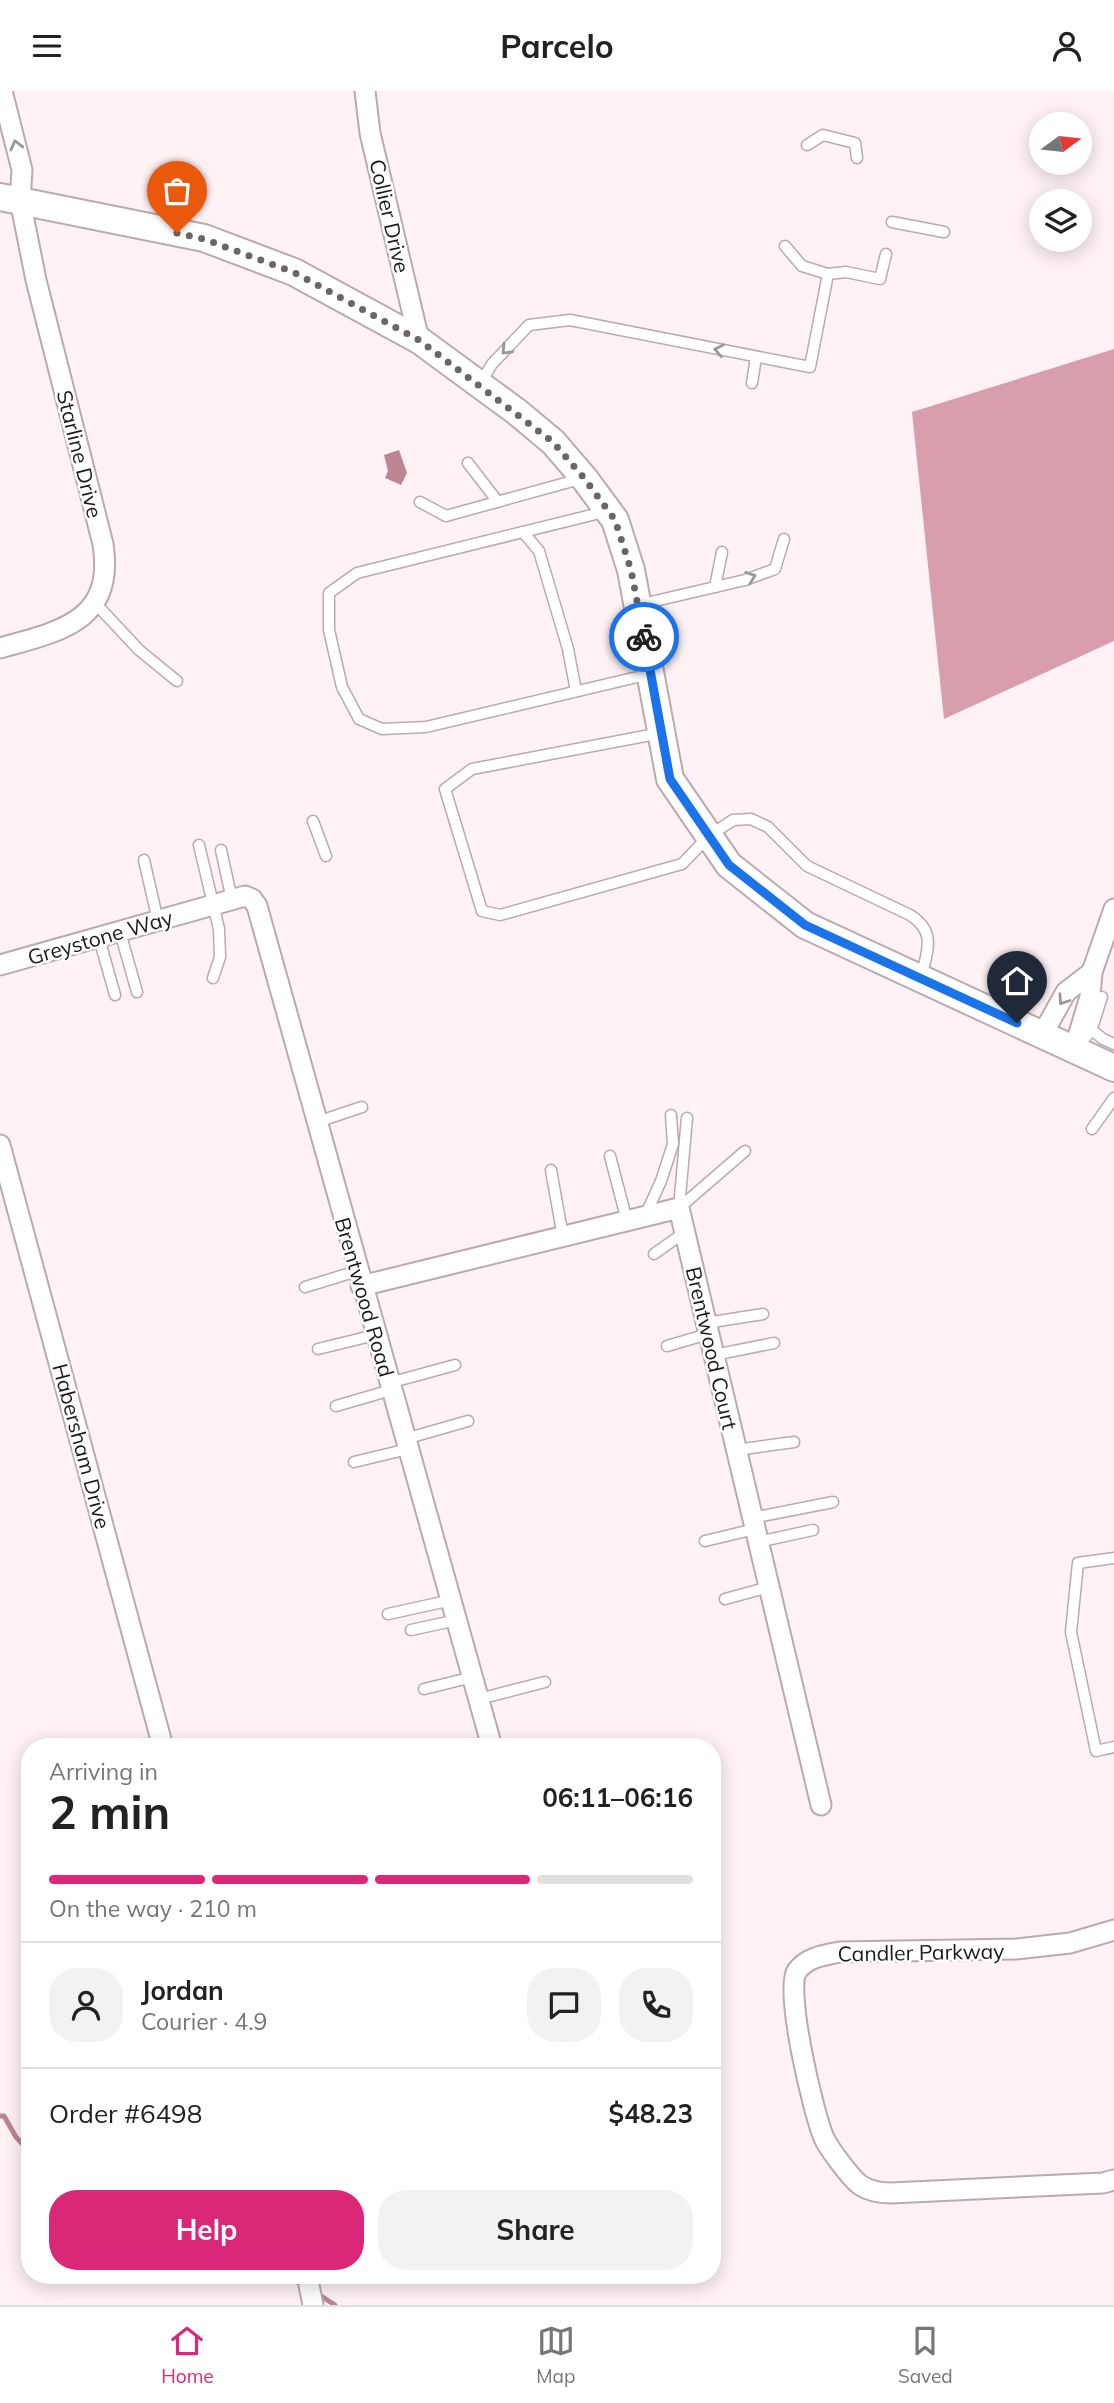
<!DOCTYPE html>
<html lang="en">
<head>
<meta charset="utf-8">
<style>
  body { margin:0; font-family:Mulish,sans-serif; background:#f2f2f2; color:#222; height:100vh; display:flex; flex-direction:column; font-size:26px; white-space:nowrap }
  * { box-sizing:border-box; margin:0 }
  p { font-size:23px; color:#767676 }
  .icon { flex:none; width:38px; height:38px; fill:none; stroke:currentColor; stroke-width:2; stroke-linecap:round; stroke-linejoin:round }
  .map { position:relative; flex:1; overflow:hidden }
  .details { position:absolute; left:21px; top:1647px; width:700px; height:546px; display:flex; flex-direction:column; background:#fff; border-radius:28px; box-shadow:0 4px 18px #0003 }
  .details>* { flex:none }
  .needle { width:46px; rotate:75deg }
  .controls { position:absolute; left:1029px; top:21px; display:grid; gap:14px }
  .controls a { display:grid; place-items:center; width:63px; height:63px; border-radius:50%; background:#fff; box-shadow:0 4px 18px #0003; font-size:35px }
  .pin { position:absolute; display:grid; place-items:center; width:60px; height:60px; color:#fff; margin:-72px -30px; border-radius:50% 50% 50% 0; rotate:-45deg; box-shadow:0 0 7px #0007 }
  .pin .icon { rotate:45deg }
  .courier { position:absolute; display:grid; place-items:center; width:70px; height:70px; margin:-35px; border:5px solid #1a73e8; border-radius:50%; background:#fff; color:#222; box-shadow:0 2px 9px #0007 }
  .summary em { font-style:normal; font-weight:700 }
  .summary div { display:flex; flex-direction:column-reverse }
  .summary { display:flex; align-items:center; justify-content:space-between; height:119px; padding:0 28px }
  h1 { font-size:46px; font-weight:700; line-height:52px }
  .bar { display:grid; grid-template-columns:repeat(4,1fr); gap:10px 7px; align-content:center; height:84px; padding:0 28px }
  .bar i { height:9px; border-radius:5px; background:#e0e0e0 }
  .bar .on { background:#db2777 }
  .bar p { grid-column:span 4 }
  .line { display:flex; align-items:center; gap:18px; padding:0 28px; border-top:2px solid #e0e0e0 }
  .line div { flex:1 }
  .round { display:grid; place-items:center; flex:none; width:74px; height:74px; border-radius:28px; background:#f2f2f2 }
  .primary-button { display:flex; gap:14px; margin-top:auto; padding:14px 28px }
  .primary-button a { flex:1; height:80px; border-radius:28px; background:#db2777; color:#fff; font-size:28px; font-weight:700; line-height:80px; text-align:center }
  .primary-button a+a { background:#f2f2f2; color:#222 }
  header { display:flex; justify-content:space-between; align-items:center; height:91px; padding:0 28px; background:#fff; font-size:32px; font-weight:700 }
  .dock { display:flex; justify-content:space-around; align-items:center; height:98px; border-top:2px solid #e0e0e0; background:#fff; font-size:19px; color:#767676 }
  .dock a { display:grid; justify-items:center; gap:4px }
  .dock .on { color:#db2777 }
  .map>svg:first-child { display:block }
  .forest { fill:#d89eac }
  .water { fill:#bd8592 }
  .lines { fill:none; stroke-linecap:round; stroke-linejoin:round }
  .stream { stroke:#bd8592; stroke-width:5 }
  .lane-casing { stroke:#bca9ad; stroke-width:13 }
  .street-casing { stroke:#bca9ad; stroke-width:23 }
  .secondary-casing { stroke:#bca9ad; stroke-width:30 }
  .lane { stroke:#fff; stroke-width:10 }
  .street { stroke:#fff; stroke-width:19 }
  .secondary { stroke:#fff; stroke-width:26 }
  .oneway { stroke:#9a9798 }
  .done { stroke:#6d6467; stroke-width:7; stroke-dasharray:0 12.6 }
  .route { stroke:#1a73e8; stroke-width:9 }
  .labels { text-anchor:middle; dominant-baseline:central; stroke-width:5; stroke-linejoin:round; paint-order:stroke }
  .street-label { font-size:21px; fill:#1f181a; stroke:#fff }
</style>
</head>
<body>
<header><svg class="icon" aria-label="menu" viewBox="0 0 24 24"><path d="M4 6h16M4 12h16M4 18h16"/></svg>Parcelo<svg class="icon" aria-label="person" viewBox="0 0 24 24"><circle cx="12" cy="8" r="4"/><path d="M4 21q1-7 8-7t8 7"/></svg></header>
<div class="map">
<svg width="1114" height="2214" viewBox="0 0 1114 2214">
  <rect width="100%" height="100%" fill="#fef2f5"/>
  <path class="forest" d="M 1114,258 L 1114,550 L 944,628 L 912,321 Z"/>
  <path class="water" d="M 399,359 L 407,382 L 401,394 L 385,387 L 388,380 L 384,364 Z"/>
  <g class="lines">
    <g class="stream">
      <path d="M 0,2025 L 4,2025 L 16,2046 L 30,2061"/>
      <path d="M 281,2184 L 304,2194"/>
      <path d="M 318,2203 L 335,2214"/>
    </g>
    <defs>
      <g id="lane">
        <path d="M 807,54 L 823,44 L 855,52 L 857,67"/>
        <path d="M 892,131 L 944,141"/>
        <path d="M 785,155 L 802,175 L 828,183 L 846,181 L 880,188 L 886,163"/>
        <path d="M 752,292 L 756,266"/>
        <path d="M 480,293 L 492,273 L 529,234 L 570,229 L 810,276 L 828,183"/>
        <path d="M 468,372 L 498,411"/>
        <path d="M 420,411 L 446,425 L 580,388"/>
        <path d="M 604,421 L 357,482 L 329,502 L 329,539 L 342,596 L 359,628 L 382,638 L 426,636 L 650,583"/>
        <path d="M 523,441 L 539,460 L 568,558 L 576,600"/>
        <path d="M 715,496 L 722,461"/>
        <path d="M 95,512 L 139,559 L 177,590"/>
        <path d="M 638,514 L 745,489 L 775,478 L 784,448"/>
        <path d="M 661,642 L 472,678 L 445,698 L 482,820 L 500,824 L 682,773 L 709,745 L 733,729 L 751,728 L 768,736 L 807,775 L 910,824 C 937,841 927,860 921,887"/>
        <path d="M 313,730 L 326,765"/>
        <path d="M 199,754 L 219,838 L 220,866 L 213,887"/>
        <path d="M 221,759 L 232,809"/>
        <path d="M 144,769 L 158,830"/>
        <path d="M 120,841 L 137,901"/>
        <path d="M 99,847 L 115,904"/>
        <path d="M 1093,940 L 1103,948 L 1114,953"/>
        <path d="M 1081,952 C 1095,937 1095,925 1102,906"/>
        <path d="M 317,1031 L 362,1016"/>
        <path d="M 1092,1038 L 1114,1007"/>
        <path d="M 610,1065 L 627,1130"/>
        <path d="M 551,1079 L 563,1146"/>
        <path d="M 679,1117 L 687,1027"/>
        <path d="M 679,1117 L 745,1060"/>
        <path d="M 645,1125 L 661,1090 L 673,1053 L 671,1024"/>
        <path d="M 654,1163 L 685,1141"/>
        <path d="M 305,1196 L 357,1180"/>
        <path d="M 706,1232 L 763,1223"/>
        <path d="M 667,1255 L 708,1243"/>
        <path d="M 318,1258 L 375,1244"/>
        <path d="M 714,1264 L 774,1252"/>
        <path d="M 389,1292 L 455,1274"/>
        <path d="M 336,1315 L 391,1299"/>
        <path d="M 405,1348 L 468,1330"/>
        <path d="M 736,1359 L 794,1351"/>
        <path d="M 354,1371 L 408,1358"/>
        <path d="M 752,1427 L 833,1411"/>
        <path d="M 705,1450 L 755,1438"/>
        <path d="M 758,1451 L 813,1439"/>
        <path d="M 1114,1467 L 1078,1472 L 1071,1541 L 1096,1660 L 1114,1656"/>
        <path d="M 725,1508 L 769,1496"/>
        <path d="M 388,1523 L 452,1509"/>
        <path d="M 411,1539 L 457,1529"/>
        <path d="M 424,1598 L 473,1586"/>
        <path d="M 479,1608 L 545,1591"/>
      </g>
      <g id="street">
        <path d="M 365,0 L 370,42 L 419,249"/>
        <path d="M 0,557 C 61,540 115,530 103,453 L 36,189 L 20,109 L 22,79 L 2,0"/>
        <path d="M 0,874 L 245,805 L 252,808 L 257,815 L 492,1656"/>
        <path d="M 1042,944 L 1066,901 L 1092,881"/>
        <path d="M 1074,959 L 1090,906 L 1092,881 L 1114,818"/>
        <path d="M 0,1054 L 163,1656"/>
        <path d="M 361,1195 L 679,1117 L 821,1714"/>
        <path d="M 1114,1839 L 1070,1852 L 1016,1858 L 840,1861 C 825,1864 807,1866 797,1880 C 784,1898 814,2025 824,2047 C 829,2058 851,2087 860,2094 C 869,2100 880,2102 891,2102 L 1103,2092 L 1114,2089"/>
        <path d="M 307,2184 L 313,2214"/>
      </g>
      <path id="secondary" d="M 0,106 L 204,147 L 294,181 L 419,249 L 517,321 L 553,351 L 584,387 L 615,429 L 631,479 L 670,688 L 729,774 L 805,834 L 1114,977"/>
    </defs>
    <use href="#lane" class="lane-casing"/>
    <use href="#street" class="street-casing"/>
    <use href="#secondary" class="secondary-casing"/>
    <use href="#lane" class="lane"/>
    <use href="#street" class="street"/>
    <use href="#secondary" class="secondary"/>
  </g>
  <defs><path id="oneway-chevron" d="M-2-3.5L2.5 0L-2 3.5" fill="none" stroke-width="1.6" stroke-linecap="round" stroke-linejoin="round" transform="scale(1.75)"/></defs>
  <g class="oneway">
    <use href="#oneway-chevron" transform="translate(16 54) rotate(-104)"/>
    <use href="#oneway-chevron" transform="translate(506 259) rotate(134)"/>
    <use href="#oneway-chevron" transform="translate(719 259) rotate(-169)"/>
    <use href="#oneway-chevron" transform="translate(751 486) rotate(-19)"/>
    <use href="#oneway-chevron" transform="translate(1063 909) rotate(124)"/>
  </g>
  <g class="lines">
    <path class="done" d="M 177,142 L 204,148 L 293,181 L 419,249 L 553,351 L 584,387 L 615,429 L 631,479 L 644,546"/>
    <path class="route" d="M 644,546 L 670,688 L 729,774 L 805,834 L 1017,932"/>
  </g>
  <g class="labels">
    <g class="street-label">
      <text transform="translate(390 125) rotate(77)">Collier Drive</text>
      <text transform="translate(80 363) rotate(76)">Starline Drive</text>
      <text transform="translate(100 846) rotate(-16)">Greystone Way</text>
      <text transform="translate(365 1206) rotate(74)">Brentwood Road</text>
      <text transform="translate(712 1257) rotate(77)">Brentwood Court</text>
      <text transform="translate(82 1355) rotate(75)">Habersham Drive</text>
      <text transform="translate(921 1861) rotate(-1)">Candler Parkway</text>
    </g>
  </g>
</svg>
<div class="controls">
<a><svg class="needle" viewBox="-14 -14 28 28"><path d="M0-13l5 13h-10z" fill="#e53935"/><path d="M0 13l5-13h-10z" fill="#767676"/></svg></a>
<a><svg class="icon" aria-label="layers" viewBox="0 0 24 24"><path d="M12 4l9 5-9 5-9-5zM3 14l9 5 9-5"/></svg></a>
</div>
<div class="pin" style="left:177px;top:142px;background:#ea580c"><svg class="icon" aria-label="bag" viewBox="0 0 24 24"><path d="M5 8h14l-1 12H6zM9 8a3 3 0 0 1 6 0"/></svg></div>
<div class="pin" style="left:1017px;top:932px;background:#1f2937"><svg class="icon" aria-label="home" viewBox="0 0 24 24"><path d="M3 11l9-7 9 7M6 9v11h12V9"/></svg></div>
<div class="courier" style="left:644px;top:546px"><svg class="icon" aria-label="bike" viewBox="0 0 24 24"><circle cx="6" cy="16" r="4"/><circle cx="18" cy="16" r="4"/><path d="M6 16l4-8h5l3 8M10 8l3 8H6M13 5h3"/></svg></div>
<section class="details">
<div class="summary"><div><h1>2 min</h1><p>Arriving in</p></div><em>06:11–06:16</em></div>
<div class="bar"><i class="on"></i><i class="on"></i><i class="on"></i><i></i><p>On the way · 210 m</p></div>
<div class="line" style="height:126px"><a class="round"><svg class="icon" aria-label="person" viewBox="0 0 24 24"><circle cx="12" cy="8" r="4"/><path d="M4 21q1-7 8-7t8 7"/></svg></a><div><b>Jordan</b><p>Courier · 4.9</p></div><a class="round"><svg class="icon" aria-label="chat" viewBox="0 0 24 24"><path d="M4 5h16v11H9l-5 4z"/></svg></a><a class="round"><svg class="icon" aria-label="phone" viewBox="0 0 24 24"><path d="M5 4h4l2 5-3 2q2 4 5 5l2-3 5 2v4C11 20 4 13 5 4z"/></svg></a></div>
<div class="line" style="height:91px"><div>Order #6498</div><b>$48.23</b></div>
<div class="primary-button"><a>Help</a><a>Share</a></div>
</section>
</div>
<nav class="dock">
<a class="on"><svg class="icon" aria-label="home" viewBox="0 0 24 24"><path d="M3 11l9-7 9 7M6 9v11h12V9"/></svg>Home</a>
<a><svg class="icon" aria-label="map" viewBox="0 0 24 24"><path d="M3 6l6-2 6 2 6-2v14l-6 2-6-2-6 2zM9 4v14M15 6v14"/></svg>Map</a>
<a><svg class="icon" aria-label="saved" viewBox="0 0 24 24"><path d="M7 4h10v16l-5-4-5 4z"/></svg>Saved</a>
</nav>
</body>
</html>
